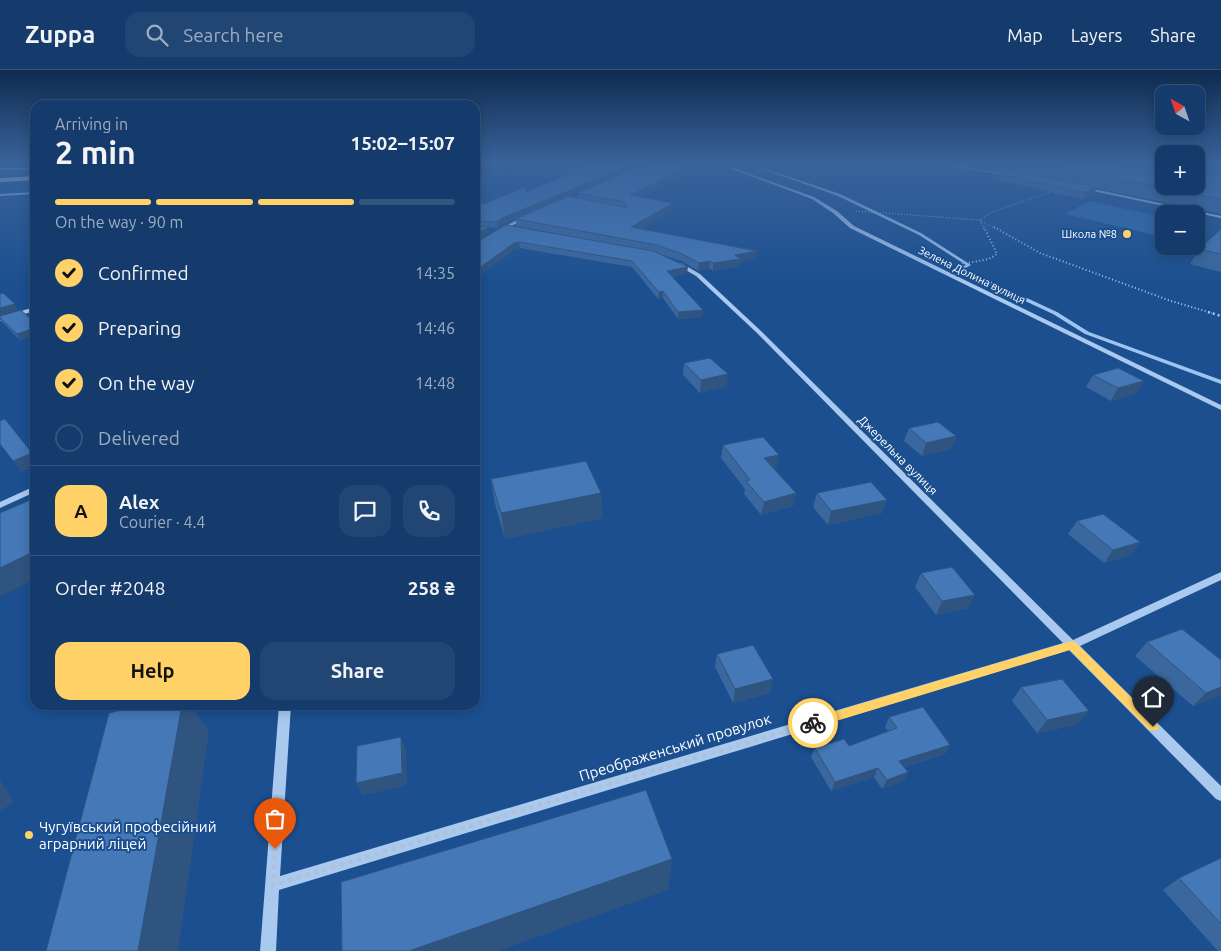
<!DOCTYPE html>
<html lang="en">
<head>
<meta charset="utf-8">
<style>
  body { margin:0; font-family:Ubuntu,sans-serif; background:#214673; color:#f1f3f6; height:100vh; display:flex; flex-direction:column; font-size:19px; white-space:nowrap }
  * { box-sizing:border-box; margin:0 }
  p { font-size:16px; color:#9dadc1 }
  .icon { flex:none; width:28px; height:28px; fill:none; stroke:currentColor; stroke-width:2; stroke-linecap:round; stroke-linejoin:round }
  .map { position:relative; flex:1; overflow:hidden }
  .side { position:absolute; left:30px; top:30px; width:450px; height:610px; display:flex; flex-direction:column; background:#143b6b; border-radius:15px; box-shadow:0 2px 12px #0003,0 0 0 1px #33557e }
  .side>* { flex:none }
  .needle { width:32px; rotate:320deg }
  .controls { position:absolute; left:1155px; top:15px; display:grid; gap:10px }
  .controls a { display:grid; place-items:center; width:50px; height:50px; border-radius:10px; background:#143b6b; box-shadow:0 2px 12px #0003,0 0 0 1px #33557e; font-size:25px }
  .pin { position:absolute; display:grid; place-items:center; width:42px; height:42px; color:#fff; margin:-51px -21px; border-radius:50% 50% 50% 0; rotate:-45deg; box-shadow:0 0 5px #0007 }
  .pin .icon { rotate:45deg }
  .courier { position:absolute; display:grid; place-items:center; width:50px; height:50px; margin:-25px; border:4px solid #ffd166; border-radius:50%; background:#fff; color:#222; box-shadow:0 1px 6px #0007 }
  .overview em { font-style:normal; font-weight:600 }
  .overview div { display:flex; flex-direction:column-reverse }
  .overview { display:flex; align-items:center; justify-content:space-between; height:85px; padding:0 25px }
  h1 { font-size:32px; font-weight:600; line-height:38px }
  .bar { display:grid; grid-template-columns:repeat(4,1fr); gap:8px 5px; align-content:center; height:60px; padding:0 25px }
  .bar i { height:6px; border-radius:4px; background:#33557e }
  .bar .active { background:#ffd166 }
  .bar p { grid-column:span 4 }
  .line { display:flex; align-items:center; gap:12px; padding:0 25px; border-top:1px solid #33557e }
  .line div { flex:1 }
  .round { display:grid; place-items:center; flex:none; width:52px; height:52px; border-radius:15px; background:#214673 }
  ol { padding:0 25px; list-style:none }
  li { display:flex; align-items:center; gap:15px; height:55px }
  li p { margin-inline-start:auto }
  li .icon { padding:5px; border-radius:50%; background:#ffd166; color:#111; stroke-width:4 }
  li:last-child { color:#9dadc1 }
  li i { width:28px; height:28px; border:2px solid #33557e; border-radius:50% }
  .button { display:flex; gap:10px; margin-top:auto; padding:10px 25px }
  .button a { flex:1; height:58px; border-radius:15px; background:#ffd166; color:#111; font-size:20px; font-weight:600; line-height:58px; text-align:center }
  .button a+a { background:#214673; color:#f1f3f6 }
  header { display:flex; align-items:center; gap:30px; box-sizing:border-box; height:70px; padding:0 25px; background:#143b6b; border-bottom:1px solid #33557e }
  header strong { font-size:24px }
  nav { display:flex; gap:28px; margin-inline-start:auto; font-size:18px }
  .search { width:350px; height:45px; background:#214673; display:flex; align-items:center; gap:12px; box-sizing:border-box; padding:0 18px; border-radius:15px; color:#9dadc1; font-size:19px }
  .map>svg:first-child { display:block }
  .green { fill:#2e69ad }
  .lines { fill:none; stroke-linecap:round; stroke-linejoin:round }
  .stream { fill:#9cc4f0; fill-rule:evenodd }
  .path-far2 { stroke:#a9c9ee; stroke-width:1; stroke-dasharray:1 2; stroke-linecap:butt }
  .path-far1 { stroke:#a9c9ee; stroke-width:2; stroke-dasharray:1 2.5; stroke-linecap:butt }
  .path { stroke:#a9c9ee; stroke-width:2.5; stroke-dasharray:2 3; stroke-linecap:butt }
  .minor { fill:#a9c9ee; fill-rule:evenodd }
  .highway { fill:#fff; fill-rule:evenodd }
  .wall { fill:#3a679d; fill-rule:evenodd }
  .shaded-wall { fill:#305480 }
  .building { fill:#4478b7; stroke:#305480 }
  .route { fill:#ffd166 }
  .done { stroke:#afc1d8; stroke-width:5; stroke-dasharray:0 9 }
  .poi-dot { fill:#ffd166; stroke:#1b4f8f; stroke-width:2 }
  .labels { text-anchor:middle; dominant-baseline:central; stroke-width:4; stroke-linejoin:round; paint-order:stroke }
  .far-poi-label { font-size:11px; fill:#fff; stroke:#1b4f8f; text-anchor:end }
  .far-street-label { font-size:11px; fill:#fff; stroke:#1b4f8f }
  .street-label { font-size:12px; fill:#fff; stroke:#1b4f8f }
  .near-street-label { font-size:15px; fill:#fff; stroke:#1b4f8f }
  .near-poi-label { font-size:15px; fill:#fff; stroke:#1b4f8f; text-anchor:start }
</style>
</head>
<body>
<header>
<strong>Zuppa</strong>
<div class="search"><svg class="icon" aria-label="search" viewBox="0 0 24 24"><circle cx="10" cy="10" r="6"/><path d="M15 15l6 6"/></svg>Search here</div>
<nav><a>Map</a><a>Layers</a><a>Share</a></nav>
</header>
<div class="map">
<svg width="1221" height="881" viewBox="0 0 1221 881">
  <rect width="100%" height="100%" fill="#1b4f8f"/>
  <g class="green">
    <path d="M 944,92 L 1043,92 L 1038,106 Z"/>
    <path d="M 1089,131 L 1164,147 L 1164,167 L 1065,144 Z"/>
  </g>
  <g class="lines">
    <path class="stream" d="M 743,92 L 746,92 L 840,124 L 921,163 L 971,195 L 964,199 L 1057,242 L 1089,262 L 1221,310 L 1221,314 L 1085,264 L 1053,244 L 958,200 L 958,198 L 966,195 L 919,165 L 838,126 Z"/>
    <g class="path-far2">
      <path d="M 856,141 L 980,150 L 996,159"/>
      <path d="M 984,159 L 980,150 L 992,142 L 1053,121"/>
    </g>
    <g class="path-far1">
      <path d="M 994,157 L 1040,183 L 1171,231 L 1212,243"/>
      <path d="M 962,194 L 989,189 L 997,184 L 984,157"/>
    </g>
    <path class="path" d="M 1208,242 L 1221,246"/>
    <g class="minor">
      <path d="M 713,92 L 717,92 L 814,127 L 837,141 L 854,156 L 1221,335 L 1221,340 L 850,158 L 833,143 L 812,129 Z"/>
      <path d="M 925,92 L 932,92 L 1014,105 L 1012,106 Z"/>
      <rect x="0" y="98" width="35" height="2"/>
      <path d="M 1084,117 L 1221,146 L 1221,148 L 1083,119 Z"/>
      <path d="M 35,122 L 35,124 L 0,126 L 0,124 Z"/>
      <path d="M 525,146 L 529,147 L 500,162 L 496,161 Z"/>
      <path d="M 677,193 L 681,193 L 700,204 L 761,261 L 1073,570 L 1221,502 L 1221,510 L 1080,576 L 1221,716 L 1221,731 L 1216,729 L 1069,580 L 279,820 L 276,881 L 260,881 L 279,635 L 291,635 L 280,806 L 1063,573 L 757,263 L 696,206 L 677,195 Z"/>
      <path d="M 35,237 L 35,241 L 0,251 L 0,247 Z"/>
      <path d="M 35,416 L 35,422 L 0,438 L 0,432 Z"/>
    </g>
    <path class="highway" d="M 35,106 L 35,110 L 0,112 L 0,108 Z"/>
  </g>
  <g class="wall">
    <path d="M 1004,92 L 1164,92 L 1164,116 L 1196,92 L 1221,92 L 1221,144 L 1096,118 L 1094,124 L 1082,129 L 998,110 Z"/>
    <path d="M 646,93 L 692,95 L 691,102 L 640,127 L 673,133 L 673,140 L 640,159 L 756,188 L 740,192 L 739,196 L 713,201 L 709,198 L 698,201 L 682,191 L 653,182 L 687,203 L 672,207 L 703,240 L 702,247 L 678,249 L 663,228 L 658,229 L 632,197 L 520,178 L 515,179 L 475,209 L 475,173 L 506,155 L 645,180 L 516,156 L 516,149 L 553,133 L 502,154 L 497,158 L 488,157 L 489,163 L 475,173 L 475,135 L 527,122 L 567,106 L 567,100 ZM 642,95 L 578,123 L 578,128 L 568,126 Z"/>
    <path d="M 1221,159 L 1221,202 L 1190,194 L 1199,179 Z"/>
    <path d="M 0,246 L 35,253 L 35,265 L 20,270 L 0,250 Z"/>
    <path d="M 684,293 L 727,316 L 700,323 L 683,305 Z"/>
    <path d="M 1093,305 L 1137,323 L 1111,331 L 1086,317 Z"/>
    <path d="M 909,358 L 956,366 L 951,379 L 922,386 L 904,371 Z"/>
    <path d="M 723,375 L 779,385 L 776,398 L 774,399 L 796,423 L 793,436 L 761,445 L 744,424 L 745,419 L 721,388 Z"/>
    <path d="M 491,409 L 601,423 L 602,448 L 505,469 L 495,434 Z"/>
    <path d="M 817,423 L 887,430 L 882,443 L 828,455 L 813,437 Z"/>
    <path d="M 1077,451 L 1140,472 L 1131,485 L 1104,493 L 1068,464 Z"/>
    <path d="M 921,503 L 968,538 L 936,545 L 915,517 Z"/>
    <path d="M 1147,572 L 1221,590 L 1221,625 L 1193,636 L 1135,586 Z"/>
    <path d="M 717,584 L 773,609 L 770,623 L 733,633 L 715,597 Z"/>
    <path d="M 1021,617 L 1078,654 L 1037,663 L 1012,631 Z"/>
    <path d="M 889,647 L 945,684 L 904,697 L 908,702 L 903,711 L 882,719 L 874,707 L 831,721 L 811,687 L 815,678 L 849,676 L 888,661 L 885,657 Z"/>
    <path d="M 1221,788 L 1221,881 L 1218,881 L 1163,820 L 1179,808 Z"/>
  </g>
  <g class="shaded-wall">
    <path d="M 638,92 L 646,92 L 646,93 L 502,154 L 497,158 L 497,152 L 502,148 Z"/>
    <path d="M 692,95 L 691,102 L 630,132 L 630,125 Z"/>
    <path d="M 1097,117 L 1094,124 L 1082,129 L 1085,122 Z"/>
    <path d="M 673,133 L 673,140 L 631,164 L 631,157 Z"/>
    <path d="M 488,157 L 489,163 L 475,173 L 475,166 Z"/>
    <path d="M 519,172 L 520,178 L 515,179 L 475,209 L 475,201 L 514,173 Z"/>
    <path d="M 757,181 L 756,188 L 740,192 L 739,196 L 713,201 L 713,193 L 735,185 Z"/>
    <path d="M 710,191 L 709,198 L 698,201 L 699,193 Z"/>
    <path d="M 688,197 L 687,203 L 667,208 L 667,201 Z"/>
    <path d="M 663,221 L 663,228 L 658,229 L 659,222 Z"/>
    <path d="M 15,234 L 18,240 L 0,245 L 0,238 Z"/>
    <path d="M 703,240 L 702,247 L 678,249 L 678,242 Z"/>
    <path d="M 35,258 L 35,265 L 20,270 L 17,264 Z"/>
    <path d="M 728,304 L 727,316 L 700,323 L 701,310 Z"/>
    <path d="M 1144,311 L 1137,323 L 1111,331 L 1118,318 Z"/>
    <path d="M 956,366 L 951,379 L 922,386 L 926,373 Z"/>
    <path d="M 32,383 L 35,387 L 35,396 L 21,402 L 13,391 Z"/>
    <path d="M 779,385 L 776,398 L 761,401 L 764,388 Z"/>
    <path d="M 601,423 L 602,448 L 505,469 L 501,443 Z"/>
    <path d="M 796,423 L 793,436 L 761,445 L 764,432 Z"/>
    <path d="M 887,430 L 882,443 L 828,455 L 831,441 Z"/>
    <path d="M 1140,472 L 1131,485 L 1104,493 L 1113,480 Z"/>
    <path d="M 35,481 L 35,509 L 0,527 L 0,498 Z"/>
    <path d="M 975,525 L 968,538 L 936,545 L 942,531 Z"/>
    <path d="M 773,609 L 770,623 L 733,633 L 735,619 Z"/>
    <path d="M 1221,617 L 1221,625 L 1193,636 L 1206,623 Z"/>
    <path d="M 182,635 L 190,635 L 209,661 L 178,881 L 138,881 Z"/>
    <path d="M 1089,641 L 1078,654 L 1037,663 L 1047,650 Z"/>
    <path d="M 401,667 L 406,680 L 407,715 L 362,726 L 356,713 Z"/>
    <path d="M 950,675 L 945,684 L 894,700 L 899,691 Z"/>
    <path d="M 878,698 L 874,707 L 831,721 L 835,712 Z"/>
    <path d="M 908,702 L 903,711 L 882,719 L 887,710 Z"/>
    <path d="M 0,710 L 14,732 L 0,741 Z"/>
    <path d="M 672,789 L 668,820 L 498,881 L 409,881 Z"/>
  </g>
  <g class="building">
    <path d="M 587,92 L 638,92 L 502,148 L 497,152 L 475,151 L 475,135 L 487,133 L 525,117 L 527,122 L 569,104 L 567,100 Z"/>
    <path d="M 650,92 L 670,92 L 692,95 L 630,125 L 673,133 L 631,157 L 757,181 L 735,185 L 740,189 L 713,193 L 710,191 L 699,193 L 682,184 L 657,175 L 516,149 L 568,126 L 628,138 L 625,132 L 578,123 Z"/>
    <path d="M 1021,92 L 1101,92 L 1164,100 L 1164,116 L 1196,116 L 1196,92 L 1221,92 L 1221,100 L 1203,98 L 1201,100 L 1202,103 L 1221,105 L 1221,129 L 1062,98 Z"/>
    <path d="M 1143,92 L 1164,92 L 1164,94 Z"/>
    <path d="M 1002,100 L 1097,117 L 1085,122 L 1000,104 Z"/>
    <path d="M 506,155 L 653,181 L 688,197 L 667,201 L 703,240 L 678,242 L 663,221 L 659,222 L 632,191 L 519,172 L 514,173 L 475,201 L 475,173 Z"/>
    <path d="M 475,156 L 488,157 L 475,166 Z"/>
    <path d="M 1221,159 L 1221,184 L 1199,179 Z"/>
    <path d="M 3,223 L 15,234 L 0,238 L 0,224 Z"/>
    <path d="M 21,240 L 35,253 L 35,258 L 17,264 L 0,248 L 0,246 Z"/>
    <path d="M 710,288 L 728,304 L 701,310 L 684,293 Z"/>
    <path d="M 1118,298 L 1144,311 L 1118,318 L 1093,305 Z"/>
    <path d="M 5,349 L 32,383 L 13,391 L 0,374 L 0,351 Z"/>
    <path d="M 938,352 L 956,366 L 926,373 L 909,358 Z"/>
    <path d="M 763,367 L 779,385 L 764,388 L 796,423 L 764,432 L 746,411 L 750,410 L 723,375 Z"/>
    <path d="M 586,391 L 601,423 L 501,443 L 491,409 Z"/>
    <path d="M 871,412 L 887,430 L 831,441 L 817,423 Z"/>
    <path d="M 35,428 L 35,481 L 0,498 L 0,443 Z"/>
    <path d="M 1103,444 L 1140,472 L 1113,480 L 1077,451 Z"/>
    <path d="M 952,497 L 975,525 L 942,531 L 921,503 Z"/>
    <path d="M 1182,559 L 1221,590 L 1221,617 L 1206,623 L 1147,572 Z"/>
    <path d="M 753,575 L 773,609 L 735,619 L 717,584 Z"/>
    <path d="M 1062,609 L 1089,641 L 1047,650 L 1021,617 Z"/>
    <path d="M 143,635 L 182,635 L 138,881 L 46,881 L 109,643 Z"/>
    <path d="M 923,637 L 950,675 L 899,691 L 908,702 L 887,710 L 878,698 L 835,712 L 815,678 L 844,669 L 849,676 L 897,658 L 889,647 Z"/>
    <path d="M 401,667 L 402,703 L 356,713 L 357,676 Z"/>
    <path d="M 646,720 L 672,789 L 409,881 L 342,881 L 341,812 Z"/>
    <path d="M 1221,788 L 1221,854 L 1179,808 Z"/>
  </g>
  <linearGradient id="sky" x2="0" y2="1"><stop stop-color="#0f2b4f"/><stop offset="0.43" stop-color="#39639b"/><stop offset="1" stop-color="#39639b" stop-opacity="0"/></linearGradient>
  <rect width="1221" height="215" fill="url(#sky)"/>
  <path class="route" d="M 1072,571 L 1075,572 L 1157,653 L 1159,657 L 1157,660 L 1149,660 L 1070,580 L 813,658 L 809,656 L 808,653 L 809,649 L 813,648 Z"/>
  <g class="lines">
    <path class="done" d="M 275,779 L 273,815 L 813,653"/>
  </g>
  <g class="poi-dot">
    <circle cx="1127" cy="164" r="5"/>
    <circle cx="29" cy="765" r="5"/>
  </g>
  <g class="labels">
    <g class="far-poi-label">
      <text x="1117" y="164">Школа №8</text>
    </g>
    <g class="far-street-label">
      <text transform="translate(972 205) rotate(26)">Зелена Долина вулиця</text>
    </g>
    <g class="street-label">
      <text transform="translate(898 385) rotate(45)">Джерельна вулиця</text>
    </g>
    <g class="near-street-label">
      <text transform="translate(675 677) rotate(-17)">Преображенський провулок</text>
    </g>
    <g class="near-poi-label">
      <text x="39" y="756">Чугуївський професійний<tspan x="39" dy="17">аграрний ліцей</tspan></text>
    </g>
  </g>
</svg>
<div class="controls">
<a><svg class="needle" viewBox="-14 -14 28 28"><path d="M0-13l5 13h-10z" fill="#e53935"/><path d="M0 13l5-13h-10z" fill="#9dadc1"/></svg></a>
<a>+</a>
<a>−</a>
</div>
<div class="pin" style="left:275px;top:779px;background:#ea580c"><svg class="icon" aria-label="bag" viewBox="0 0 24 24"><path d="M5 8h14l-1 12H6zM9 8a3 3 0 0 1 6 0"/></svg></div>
<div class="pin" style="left:1153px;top:657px;background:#1f2937"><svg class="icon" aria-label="home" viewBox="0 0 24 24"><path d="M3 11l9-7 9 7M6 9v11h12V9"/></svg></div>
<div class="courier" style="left:813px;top:653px"><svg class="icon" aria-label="bike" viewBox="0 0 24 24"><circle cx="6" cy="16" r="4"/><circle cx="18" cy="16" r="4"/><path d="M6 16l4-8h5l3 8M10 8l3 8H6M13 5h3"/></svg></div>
<section class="side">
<div class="overview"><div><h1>2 min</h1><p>Arriving in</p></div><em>15:02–15:07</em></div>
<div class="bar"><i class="active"></i><i class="active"></i><i class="active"></i><i></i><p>On the way · 90 m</p></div>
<ol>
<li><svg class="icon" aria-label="check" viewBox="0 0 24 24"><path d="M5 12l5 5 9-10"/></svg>Confirmed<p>14:35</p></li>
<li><svg class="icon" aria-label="check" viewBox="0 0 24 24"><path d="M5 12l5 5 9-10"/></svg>Preparing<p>14:46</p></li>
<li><svg class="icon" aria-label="check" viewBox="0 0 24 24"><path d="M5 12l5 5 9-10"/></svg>On the way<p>14:48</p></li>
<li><i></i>Delivered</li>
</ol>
<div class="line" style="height:90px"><b class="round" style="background:#ffd166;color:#111">A</b><div><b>Alex</b><p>Courier · 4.4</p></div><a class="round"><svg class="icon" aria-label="chat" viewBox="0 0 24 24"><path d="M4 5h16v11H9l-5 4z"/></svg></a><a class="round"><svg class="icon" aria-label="phone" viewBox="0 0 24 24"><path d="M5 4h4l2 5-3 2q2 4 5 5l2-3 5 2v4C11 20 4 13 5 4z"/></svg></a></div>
<div class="line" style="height:65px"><div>Order #2048</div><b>258 ₴</b></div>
<div class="button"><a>Help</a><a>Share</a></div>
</section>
</div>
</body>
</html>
